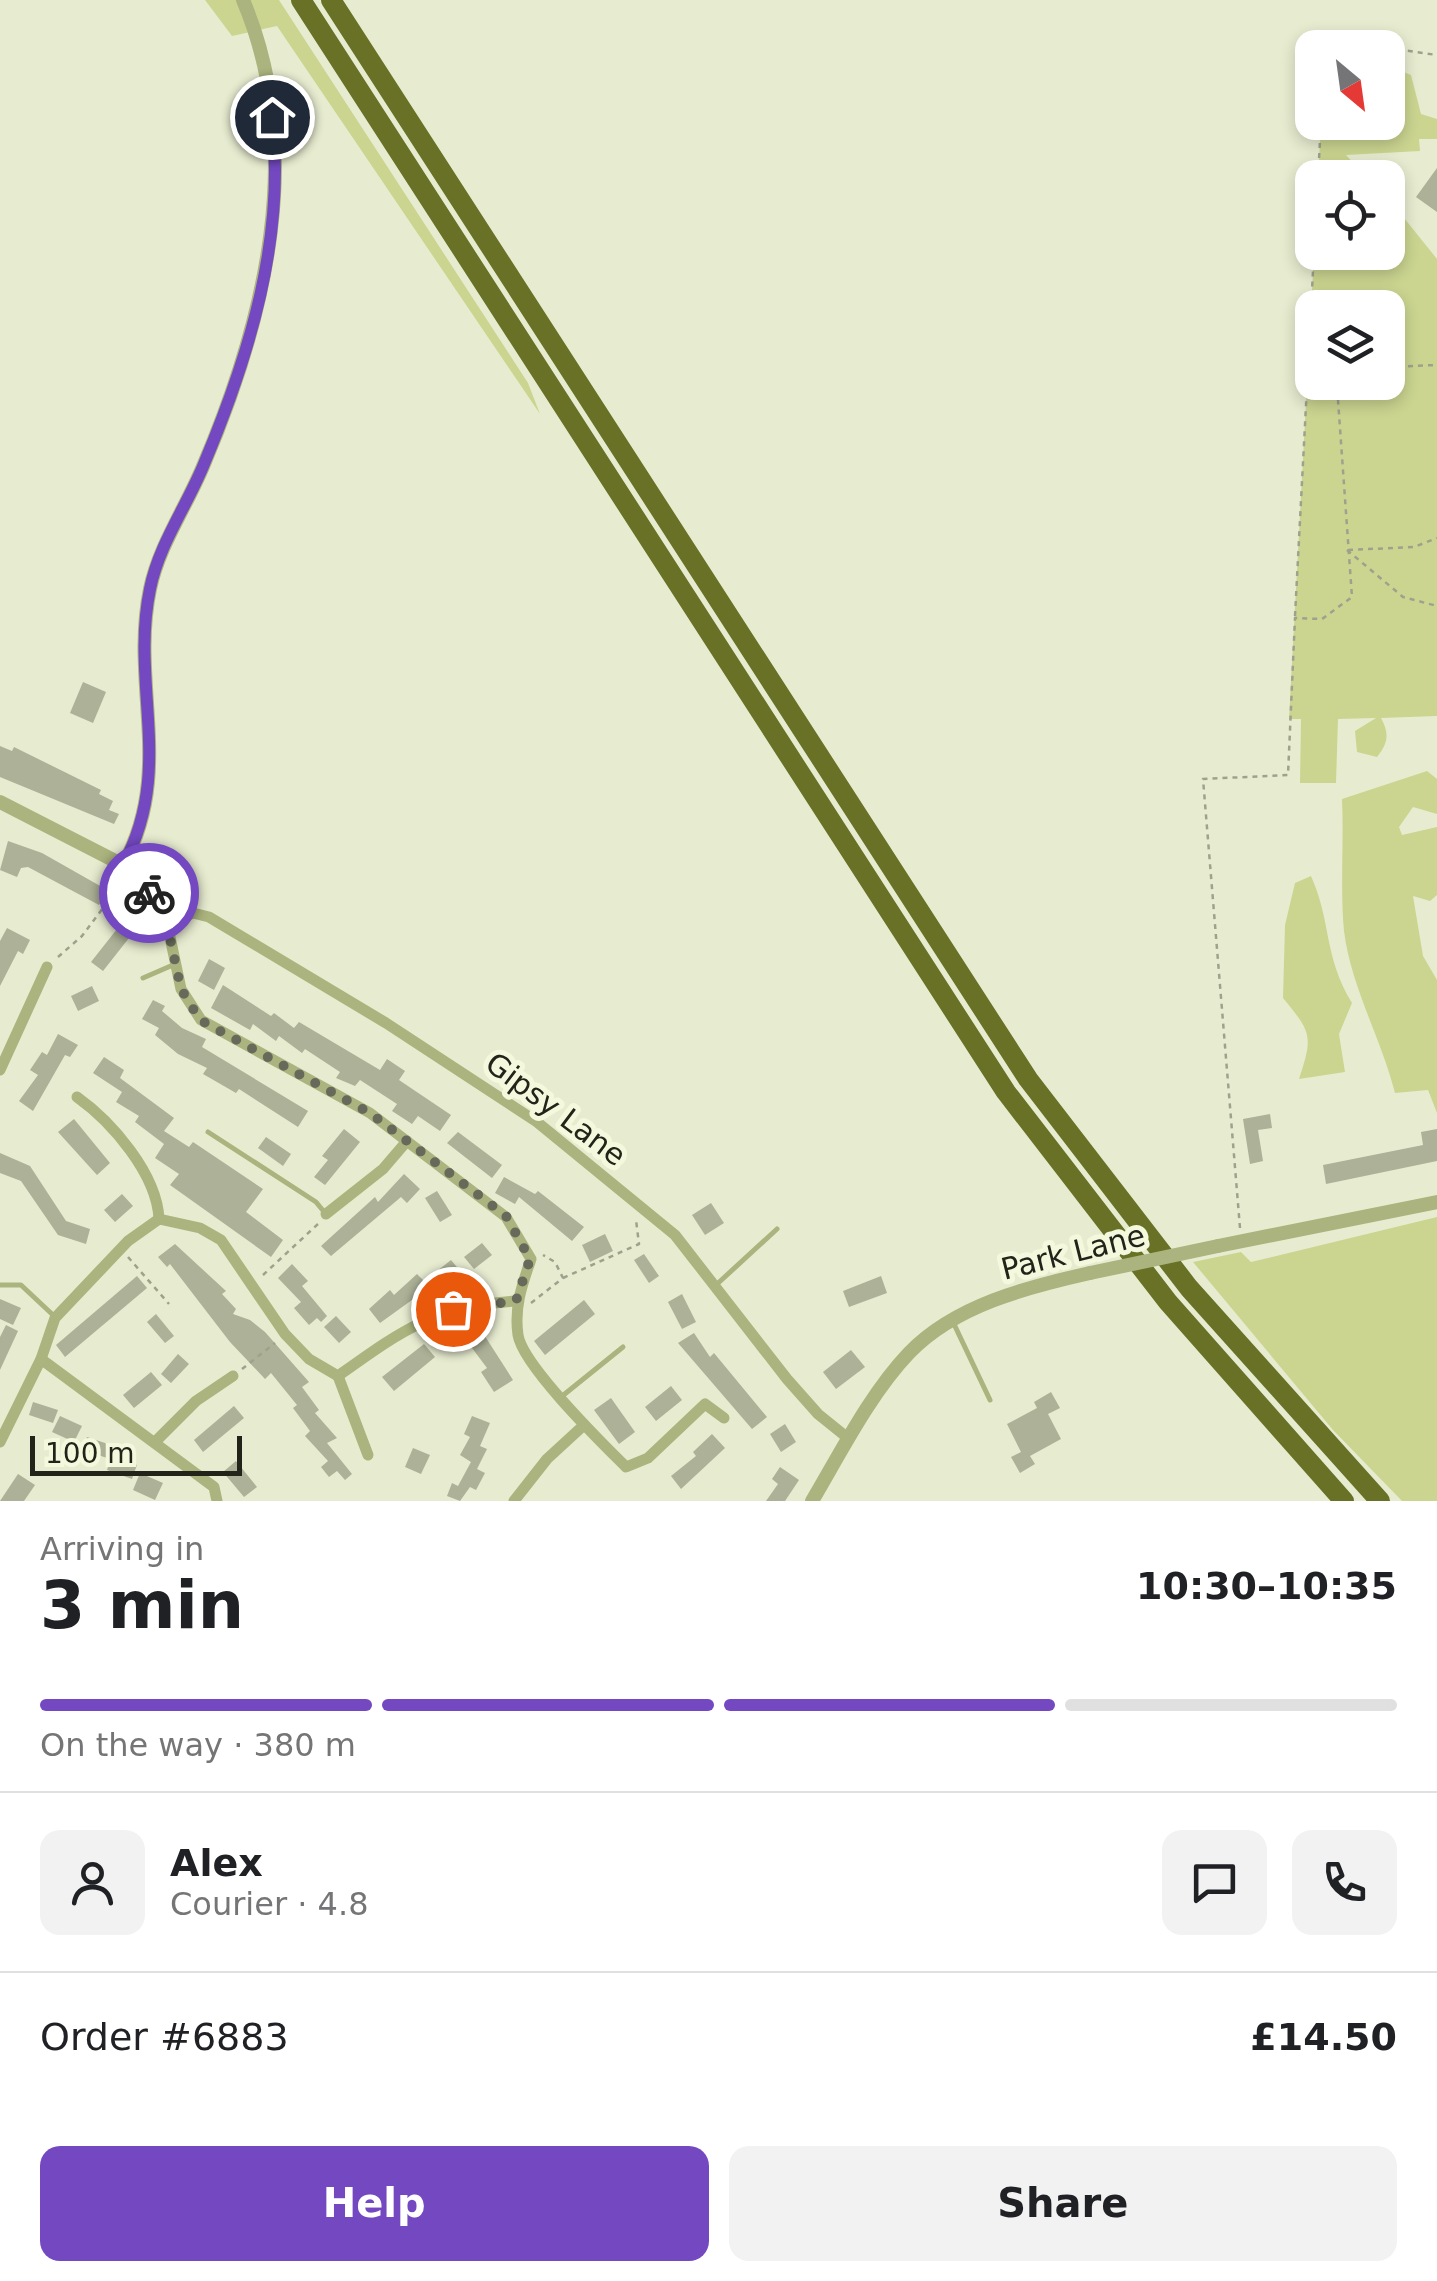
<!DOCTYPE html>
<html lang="en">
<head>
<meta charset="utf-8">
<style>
  body { margin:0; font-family:"DejaVu Sans",sans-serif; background:#f2f2f2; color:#202124; height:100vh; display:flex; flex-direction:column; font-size:38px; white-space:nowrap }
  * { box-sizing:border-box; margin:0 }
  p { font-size:32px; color:#757577 }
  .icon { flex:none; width:55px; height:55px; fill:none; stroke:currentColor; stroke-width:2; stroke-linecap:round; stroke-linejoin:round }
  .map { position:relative; height:1501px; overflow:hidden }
  .panel { display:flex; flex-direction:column; background:#fff; flex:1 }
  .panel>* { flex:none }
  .needle { width:65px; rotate:151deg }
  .tools { position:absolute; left:1295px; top:30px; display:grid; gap:20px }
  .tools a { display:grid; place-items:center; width:110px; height:110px; border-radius:20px; background:#fff; box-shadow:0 5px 15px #0003; font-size:50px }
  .scale { position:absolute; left:30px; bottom:25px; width:212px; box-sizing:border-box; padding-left:10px; border:5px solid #22241a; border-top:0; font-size:28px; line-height:35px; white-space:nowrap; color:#22241a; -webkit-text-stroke:8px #f4f9dd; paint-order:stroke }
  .pin { position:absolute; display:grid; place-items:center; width:85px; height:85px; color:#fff; margin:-42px; border:5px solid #fff; border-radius:50%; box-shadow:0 2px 10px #0007 }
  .courier { position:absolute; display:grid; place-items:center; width:100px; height:100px; margin:-50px; border:8px solid #7348c1; border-radius:50%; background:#fff; color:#222; box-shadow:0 2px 12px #0007 }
  .summary em { font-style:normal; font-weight:700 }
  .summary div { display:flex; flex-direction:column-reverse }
  .summary { display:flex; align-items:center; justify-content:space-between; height:170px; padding:0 40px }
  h1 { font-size:65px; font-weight:700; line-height:75px }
  .bar { display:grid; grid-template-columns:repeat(4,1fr); gap:15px 10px; align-content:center; height:120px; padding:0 40px }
  .bar i { height:12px; border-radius:8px; background:#e0e0e0 }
  .bar .current { background:#7348c1 }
  .bar p { grid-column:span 4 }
  .line { display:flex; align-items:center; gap:25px; padding:0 40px; border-top:2px solid #e0e0e0 }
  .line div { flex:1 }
  .round { display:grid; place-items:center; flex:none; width:105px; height:105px; border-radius:20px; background:#f2f2f2 }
  .primary-button { display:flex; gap:20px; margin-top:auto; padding:20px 40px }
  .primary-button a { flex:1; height:115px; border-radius:20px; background:#7348c1; color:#fff; font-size:40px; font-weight:700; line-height:115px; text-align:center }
  .primary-button a+a { background:#f2f2f2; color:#202124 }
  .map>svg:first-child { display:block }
  .green { fill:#cbd590; fill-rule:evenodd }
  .building { fill:#acb197 }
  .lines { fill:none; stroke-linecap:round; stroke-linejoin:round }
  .path { stroke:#9ea28d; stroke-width:2.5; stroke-dasharray:5 5; stroke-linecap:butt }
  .service { stroke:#abb47e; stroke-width:5 }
  .minor { stroke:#abb47e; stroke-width:11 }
  .tertiary { stroke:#abb47e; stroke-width:14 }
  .motorway { stroke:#687126; stroke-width:20 }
  .tertiary-bridge { stroke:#abb47e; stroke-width:14 }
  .done { stroke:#676a5a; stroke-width:10; stroke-dasharray:0 18 }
  .route { stroke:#7348c1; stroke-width:12 }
  .labels { text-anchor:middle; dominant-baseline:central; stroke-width:10; stroke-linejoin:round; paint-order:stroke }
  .street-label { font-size:30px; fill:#22241a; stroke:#f4f9dd }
</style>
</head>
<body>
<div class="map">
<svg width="1437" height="1501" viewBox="0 0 1437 1501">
  <rect width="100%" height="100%" fill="#e7ecd0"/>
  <g class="green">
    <path d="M 205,0 L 279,0 L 528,383 L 540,414 L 277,26 L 232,36 Z"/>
    <path d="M 1388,59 L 1396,69 L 1411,75 L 1421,114 L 1437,119 L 1437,139 L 1419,139 L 1420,151 L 1346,155 L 1367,177 L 1318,177 L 1321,123 L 1388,122 Z"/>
    <path d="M 1388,198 L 1437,259 L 1437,716 L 1381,718 C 1389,733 1389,742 1377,757 L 1357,752 L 1355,731 L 1376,718 L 1338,719 L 1336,783 L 1300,783 L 1301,719 L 1289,719 L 1314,253 L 1388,252 ZM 1312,308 L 1388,308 L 1388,382 L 1312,382 Z"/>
    <path d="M 1427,771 L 1437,779 L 1437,814 L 1413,807 L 1399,827 L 1402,835 L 1437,827 L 1437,895 L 1430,901 L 1413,896 L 1423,956 L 1437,980 L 1437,1113 L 1428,1090 L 1395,1093 C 1381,1038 1351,987 1344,931 C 1340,890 1344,841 1342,799 Z"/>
    <path d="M 1311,876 C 1332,923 1323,955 1352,1003 L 1339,1034 L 1345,1072 L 1299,1079 C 1313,1036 1312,1033 1283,998 L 1285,925 L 1295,883 Z"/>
    <path d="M 1437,1217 L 1437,1501 L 1402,1501 L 1333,1430 L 1193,1262 L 1241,1252 L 1251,1262 Z"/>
  </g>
  <g class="building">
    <path d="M 1437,168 L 1437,212 L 1416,197 Z"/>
    <path d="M 83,682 L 106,692 L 93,723 L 70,713 Z"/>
    <path d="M 0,746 L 12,751 L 14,747 L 101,790 L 99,794 L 113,801 L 109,810 L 119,814 L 114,824 L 0,777 Z"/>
    <path d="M 8,841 L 42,853 L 109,891 L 99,905 L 28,867 L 21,868 L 17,877 L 0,870 Z"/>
    <path d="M 128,915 L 140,924 L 103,971 L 91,962 Z"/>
    <path d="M 7,928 L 30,940 L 23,954 L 18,951 L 0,986 L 0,941 Z"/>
    <path d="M 209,959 L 225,968 L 214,990 L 198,981 Z"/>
    <path d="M 223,985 L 271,1016 L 274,1013 L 294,1028 L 299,1022 L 380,1070 L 387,1059 L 405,1071 L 399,1080 L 451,1115 L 440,1131 L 418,1116 L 412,1124 L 392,1111 L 397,1104 L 360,1080 L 355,1086 L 336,1078 L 340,1072 L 305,1049 L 302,1053 L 279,1036 L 276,1041 L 253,1024 L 250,1030 L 211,1008 Z"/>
    <path d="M 92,986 L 99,1001 L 78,1011 L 71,996 Z"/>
    <path d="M 153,1000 L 165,1006 L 162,1011 L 182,1028 L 206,1039 L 202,1047 L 308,1111 L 298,1127 L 239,1089 L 236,1093 L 203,1074 L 207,1068 L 178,1054 L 155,1035 L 159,1028 L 142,1019 Z"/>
    <path d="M 58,1034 L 78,1045 L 70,1057 L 65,1055 L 33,1111 L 19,1101 L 38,1075 L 30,1070 L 42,1052 L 47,1055 Z"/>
    <path d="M 104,1057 L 124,1070 L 120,1078 L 174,1118 L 164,1131 L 189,1147 L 193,1142 L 263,1189 L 246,1212 L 283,1240 L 271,1257 L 170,1185 L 179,1174 L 155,1158 L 164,1144 L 135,1122 L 139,1116 L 116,1102 L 122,1092 L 93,1073 Z"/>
    <path d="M 1270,1114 L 1272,1128 L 1258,1130 L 1263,1161 L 1250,1164 L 1243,1119 Z"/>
    <path d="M 74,1119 L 110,1163 L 97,1175 L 58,1132 Z"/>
    <path d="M 344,1129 L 360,1142 L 325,1185 L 314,1177 L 328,1160 L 322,1156 Z"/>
    <path d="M 1437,1129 L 1437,1161 L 1326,1184 L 1323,1165 L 1423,1145 L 1421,1132 Z"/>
    <path d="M 458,1132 L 502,1165 L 492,1178 L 447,1143 Z"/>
    <path d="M 266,1137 L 291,1154 L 283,1166 L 258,1148 Z"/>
    <path d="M 0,1153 L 30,1166 L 66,1221 L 90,1229 L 86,1244 L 58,1235 L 21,1181 L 0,1173 Z"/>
    <path d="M 404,1174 L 420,1189 L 407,1203 L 401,1197 L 331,1256 L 321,1246 L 375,1197 L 378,1202 Z"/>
    <path d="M 504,1177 L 535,1194 L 538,1191 L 584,1227 L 572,1241 L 519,1197 L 515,1204 L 495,1193 Z"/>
    <path d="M 437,1191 L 452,1215 L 440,1222 L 425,1198 Z"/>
    <path d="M 122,1194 L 133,1206 L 115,1222 L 104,1210 Z"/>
    <path d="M 711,1203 L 724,1223 L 705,1235 L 692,1215 Z"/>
    <path d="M 605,1234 L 613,1251 L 590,1262 L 582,1245 Z"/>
    <path d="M 482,1243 L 492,1255 L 474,1269 L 464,1257 Z"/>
    <path d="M 175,1244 L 226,1291 L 222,1294 L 236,1309 L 233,1314 L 250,1320 L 265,1332 L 309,1382 L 302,1387 L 319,1410 L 315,1413 L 337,1438 L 327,1443 L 352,1474 L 345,1480 L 337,1471 L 329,1477 L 321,1467 L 328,1461 L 305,1436 L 310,1431 L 293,1408 L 297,1405 L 271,1373 L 265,1379 L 230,1342 L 170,1264 L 167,1267 L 158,1257 Z"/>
    <path d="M 644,1254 L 659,1276 L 649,1283 L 634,1260 Z"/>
    <path d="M 451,1260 L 461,1272 L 442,1287 L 432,1275 Z"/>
    <path d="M 292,1264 L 308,1281 L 302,1286 L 327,1316 L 321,1322 L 317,1318 L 309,1325 L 294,1308 L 301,1302 L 278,1278 Z"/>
    <path d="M 417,1274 L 430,1287 L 380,1323 L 369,1309 L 390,1290 L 394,1295 Z"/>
    <path d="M 137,1276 L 147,1288 L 65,1357 L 56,1345 Z"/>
    <path d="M 881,1276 L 887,1293 L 849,1307 L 843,1291 Z"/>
    <path d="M 682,1294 L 696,1322 L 682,1329 L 668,1302 Z"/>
    <path d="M 0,1299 L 21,1308 L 13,1325 L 0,1319 Z"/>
    <path d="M 584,1300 L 595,1314 L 545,1355 L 534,1341 Z"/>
    <path d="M 156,1314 L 174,1336 L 165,1343 L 147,1322 Z"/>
    <path d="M 336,1316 L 351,1332 L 339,1343 L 324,1327 Z"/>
    <path d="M 6,1325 L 18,1331 L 0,1370 L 0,1337 Z"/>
    <path d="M 481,1330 L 513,1380 L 494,1392 L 481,1372 L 487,1368 L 460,1332 Z"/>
    <path d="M 694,1333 L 710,1357 L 714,1353 L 767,1417 L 752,1429 L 678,1343 Z"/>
    <path d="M 424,1344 L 435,1357 L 394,1391 L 382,1377 Z"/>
    <path d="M 851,1350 L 865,1367 L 836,1389 L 823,1372 Z"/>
    <path d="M 178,1354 L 189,1364 L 171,1383 L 161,1374 Z"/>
    <path d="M 151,1372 L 162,1385 L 134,1408 L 123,1395 Z"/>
    <path d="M 671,1386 L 682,1400 L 656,1421 L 645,1407 Z"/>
    <path d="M 1051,1392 L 1060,1408 L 1048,1414 L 1061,1439 L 1030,1456 L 1035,1464 L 1020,1473 L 1011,1457 L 1021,1452 L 1007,1424 L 1037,1408 L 1034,1402 Z"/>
    <path d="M 611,1398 L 635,1432 L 619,1444 L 594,1410 Z"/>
    <path d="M 33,1402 L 58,1410 L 53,1423 L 29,1415 Z"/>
    <path d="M 234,1406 L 244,1418 L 203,1452 L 194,1440 Z"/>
    <path d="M 60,1416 L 82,1426 L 74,1442 L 52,1432 Z"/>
    <path d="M 472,1416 L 490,1423 L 480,1446 L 487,1449 L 477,1469 L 485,1473 L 476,1490 L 470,1487 L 460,1501 L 447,1496 L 452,1483 L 458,1486 L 471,1462 L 460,1455 L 470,1437 L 464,1434 Z"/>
    <path d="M 785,1424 L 796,1442 L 781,1452 L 770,1434 Z"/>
    <path d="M 712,1434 L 725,1448 L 681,1489 L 671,1476 L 696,1456 L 693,1452 Z"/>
    <path d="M 87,1437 L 111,1445 L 107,1458 L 83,1450 Z"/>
    <path d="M 413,1448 L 430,1455 L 421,1474 L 405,1467 Z"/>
    <path d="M 112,1455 L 137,1465 L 132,1479 L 107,1470 Z"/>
    <path d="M 236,1461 L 257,1487 L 244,1497 L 223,1472 Z"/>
    <path d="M 780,1467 L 799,1480 L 785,1501 L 766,1501 L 778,1484 L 772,1479 Z"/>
    <path d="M 140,1473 L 163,1483 L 155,1500 L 133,1490 Z"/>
    <path d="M 18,1474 L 35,1485 L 24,1501 L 0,1501 Z"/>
  </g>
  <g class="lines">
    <g class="path">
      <path d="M 1325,48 L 1325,40 L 1381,48"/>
      <path d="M 1388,48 L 1437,55"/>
      <path d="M 1318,178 L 1321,122"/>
      <path d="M 1388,367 L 1437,365"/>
      <path d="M 1347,550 L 1403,597 L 1437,606"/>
      <path d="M 1348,550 L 1414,547 L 1437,538"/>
      <path d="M 1295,616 L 1314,252"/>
      <path d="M 58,957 L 82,936 L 121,884"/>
      <path d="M 1240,1228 L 1203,779 L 1288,775 L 1295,618 L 1322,619 L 1352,597 L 1338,400 L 1363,382"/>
      <path d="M 128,1257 L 169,1304"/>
      <path d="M 263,1275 L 319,1223"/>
      <path d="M 563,1278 L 639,1244 L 636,1220"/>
      <path d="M 531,1303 L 563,1278 L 555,1262 L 543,1255"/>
      <path d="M 242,1369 L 275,1343"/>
    </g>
    <g class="service">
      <path d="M 143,978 L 173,965"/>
      <path d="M 208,1132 L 316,1202 L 325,1213"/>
      <path d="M 0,1285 L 21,1285 L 53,1315"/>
      <path d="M 716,1285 L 777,1229"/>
      <path d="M 953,1322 L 990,1400"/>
      <path d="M 561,1397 L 623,1347"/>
    </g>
    <g class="minor">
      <path d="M 123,865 L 146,888 L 167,923 L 181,989 L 201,1020 L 370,1113 L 506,1217 L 531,1259 C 522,1285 514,1307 518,1335 C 523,1366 601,1442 626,1467 L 648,1458 L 705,1404 L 724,1418"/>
      <path d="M 167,923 L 193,913 L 209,917 L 386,1023 L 537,1122 L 675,1235 L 787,1379 L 818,1414 L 849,1439"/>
      <path d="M 0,1070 L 47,967"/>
      <path d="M 77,1097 C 112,1122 157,1174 159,1219"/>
      <path d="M 326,1214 L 383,1169 L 407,1141"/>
      <path d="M 159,1219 L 200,1228 L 221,1240 L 285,1334 L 309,1359 L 338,1376 C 404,1329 433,1307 516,1301"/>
      <path d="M 41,1359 L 214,1487 L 217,1501"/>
      <path d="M 338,1376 L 368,1455"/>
      <path d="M 156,1441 L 196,1401 L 233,1376"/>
      <path d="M 0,1442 L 41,1359 L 55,1318 L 128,1241 L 159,1219"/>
      <path d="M 514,1501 L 547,1459 L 584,1425"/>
    </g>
    <g class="tertiary">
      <path d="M 0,802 L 123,865 C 175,771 130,685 150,589 C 159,545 187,506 204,464 C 265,320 307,151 243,0"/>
      <path d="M 1218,1246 L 1437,1202"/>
      <path d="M 812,1501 C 841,1452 870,1394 909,1353 C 955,1305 1028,1287 1090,1273"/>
    </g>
    <g class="motorway">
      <path d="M 301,0 L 1006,1092 L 1168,1302 L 1344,1501"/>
      <path d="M 331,0 L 1028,1079 L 1189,1288 L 1380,1501"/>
    </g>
    <path class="tertiary-bridge" d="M 1090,1273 L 1218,1246"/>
  </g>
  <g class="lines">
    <path class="done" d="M 149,893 L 167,924 L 181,989 L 200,1020 L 370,1113 L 506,1216 L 530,1259 L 516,1301 L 453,1309"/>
    <path class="route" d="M 149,893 L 123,865 C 175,770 130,685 150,589 C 159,544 187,506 204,464 C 250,354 286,237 272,117"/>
  </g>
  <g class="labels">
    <g class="street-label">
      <text transform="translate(556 1109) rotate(37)">Gipsy Lane</text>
      <text transform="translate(1073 1252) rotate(-14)">Park Lane</text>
    </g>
  </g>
</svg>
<div class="tools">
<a><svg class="needle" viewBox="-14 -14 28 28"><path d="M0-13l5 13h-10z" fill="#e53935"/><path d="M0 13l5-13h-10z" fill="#757577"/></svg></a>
<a><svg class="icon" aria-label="locate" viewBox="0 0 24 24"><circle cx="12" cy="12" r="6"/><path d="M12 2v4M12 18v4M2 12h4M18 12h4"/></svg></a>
<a><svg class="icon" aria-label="layers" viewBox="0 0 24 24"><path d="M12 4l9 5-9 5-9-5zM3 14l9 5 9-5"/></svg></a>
</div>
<div class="scale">100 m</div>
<div class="pin" style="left:453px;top:1309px;background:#ea580c"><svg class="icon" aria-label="bag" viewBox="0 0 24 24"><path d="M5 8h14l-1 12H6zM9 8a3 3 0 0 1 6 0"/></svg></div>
<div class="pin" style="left:272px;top:117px;background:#1f2937"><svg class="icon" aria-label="home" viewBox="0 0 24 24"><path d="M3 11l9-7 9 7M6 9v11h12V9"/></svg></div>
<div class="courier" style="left:149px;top:893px"><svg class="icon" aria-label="bike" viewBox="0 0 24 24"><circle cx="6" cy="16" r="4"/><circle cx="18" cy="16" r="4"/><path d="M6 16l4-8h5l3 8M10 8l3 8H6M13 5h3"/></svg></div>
</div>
<section class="panel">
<div class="summary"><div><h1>3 min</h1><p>Arriving in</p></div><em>10:30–10:35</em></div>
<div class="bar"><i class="current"></i><i class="current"></i><i class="current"></i><i></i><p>On the way · 380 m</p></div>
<div class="line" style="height:180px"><a class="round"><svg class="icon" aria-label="person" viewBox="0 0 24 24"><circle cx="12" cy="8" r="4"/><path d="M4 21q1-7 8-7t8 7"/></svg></a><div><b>Alex</b><p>Courier · 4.8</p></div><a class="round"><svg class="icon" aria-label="chat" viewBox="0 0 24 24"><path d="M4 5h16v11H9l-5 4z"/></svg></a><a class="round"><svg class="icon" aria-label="phone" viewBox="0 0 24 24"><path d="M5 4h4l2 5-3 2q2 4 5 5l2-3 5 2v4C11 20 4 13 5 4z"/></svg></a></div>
<div class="line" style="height:130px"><div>Order #6883</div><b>£14.50</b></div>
<div class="primary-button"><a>Help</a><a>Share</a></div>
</section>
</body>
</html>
